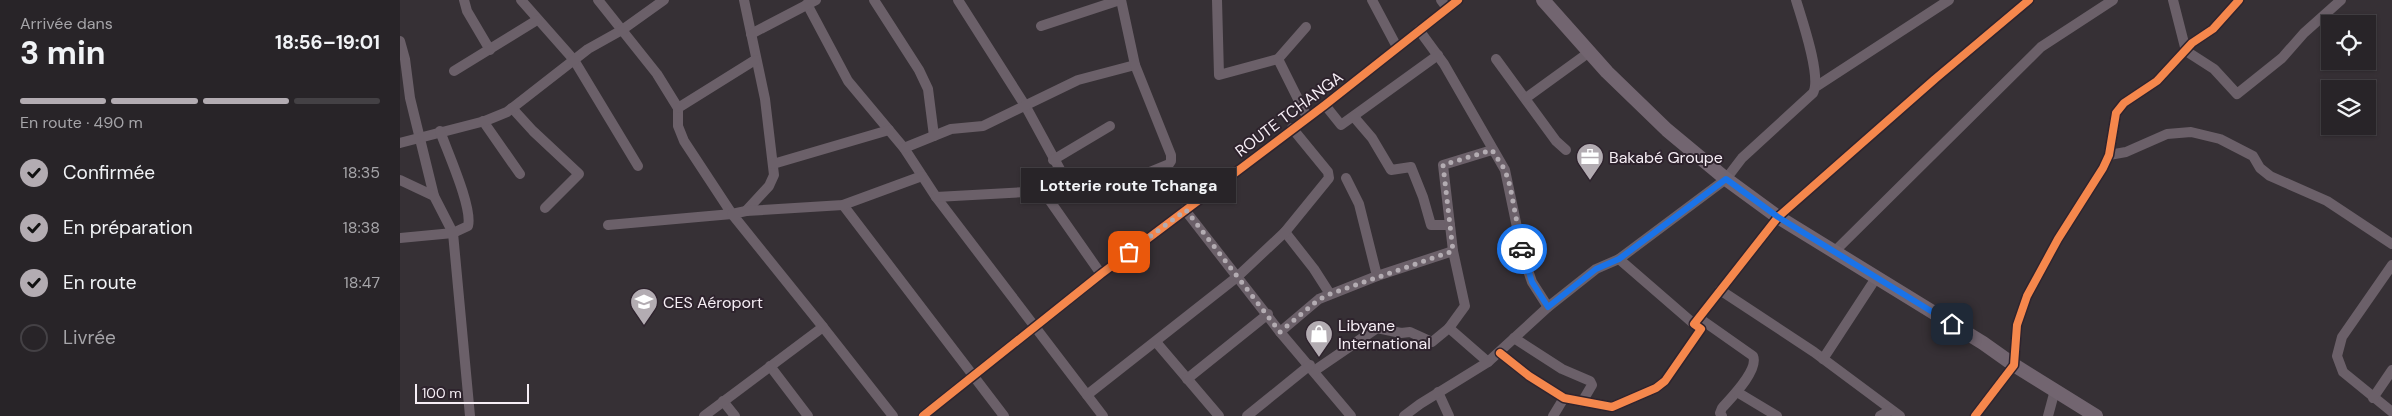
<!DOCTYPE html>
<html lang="fr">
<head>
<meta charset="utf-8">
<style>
  body { margin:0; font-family:"DM Sans",sans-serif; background:#343034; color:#f1f3f6; height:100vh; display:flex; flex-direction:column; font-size:19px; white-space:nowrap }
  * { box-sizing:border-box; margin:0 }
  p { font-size:16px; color:#a5a4a8 }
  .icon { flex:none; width:28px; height:28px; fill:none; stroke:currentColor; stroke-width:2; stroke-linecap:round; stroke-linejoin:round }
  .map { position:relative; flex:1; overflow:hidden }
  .side { display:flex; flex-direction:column; background:#282428; width:400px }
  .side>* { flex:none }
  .controls { position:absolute; left:1921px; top:15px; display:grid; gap:10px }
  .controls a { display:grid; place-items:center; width:55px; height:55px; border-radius:0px; background:#282428; box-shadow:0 1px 4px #0004,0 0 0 1px #444145; font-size:25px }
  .scale { position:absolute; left:15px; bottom:12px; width:114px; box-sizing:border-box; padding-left:5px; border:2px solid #f6eef5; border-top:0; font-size:14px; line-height:18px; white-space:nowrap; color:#f6eef5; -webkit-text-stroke:4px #2e232d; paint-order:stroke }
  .pin { position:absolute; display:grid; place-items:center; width:42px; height:42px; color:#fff; margin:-21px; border-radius:10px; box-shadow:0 2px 8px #0006 }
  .courier { position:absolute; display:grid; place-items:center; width:50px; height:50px; margin:-25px; border:4px solid #1a73e8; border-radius:50%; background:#fff; color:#222; box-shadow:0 1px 6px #0007 }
  .bubble { position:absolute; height:35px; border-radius:0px; background:#282428; box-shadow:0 1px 4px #0004,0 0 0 1px #444145; font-size:16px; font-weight:700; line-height:35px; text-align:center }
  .summary em { font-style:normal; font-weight:700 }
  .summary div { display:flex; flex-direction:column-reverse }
  .summary { display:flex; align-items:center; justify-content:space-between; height:85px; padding:0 20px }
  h1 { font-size:32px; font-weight:700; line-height:38px }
  .bar { display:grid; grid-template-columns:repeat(4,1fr); gap:8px 5px; align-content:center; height:60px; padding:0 20px }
  .bar i { height:6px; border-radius:4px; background:#444145 }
  .bar .selected { background:#b3acb2 }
  .bar p { grid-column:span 4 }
  ol { padding:0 20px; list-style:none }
  li { display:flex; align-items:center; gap:15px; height:55px }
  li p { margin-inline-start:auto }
  li .icon { padding:5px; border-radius:50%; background:#b3acb2; color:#111; stroke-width:4 }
  li:last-child { color:#a5a4a8 }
  li i { width:28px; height:28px; border:2px solid #444145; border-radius:50% }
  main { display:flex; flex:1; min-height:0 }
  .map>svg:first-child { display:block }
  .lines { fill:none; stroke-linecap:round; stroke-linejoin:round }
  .minor { stroke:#6b6069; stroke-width:10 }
  .highway { stroke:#726570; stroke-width:14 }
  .cycleway-casing { stroke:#2e232d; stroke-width:11 }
  .cycleway { stroke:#f5874c; stroke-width:8 }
  .done { stroke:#b3acb2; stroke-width:5; stroke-dasharray:0 9 }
  .route { stroke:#1a73e8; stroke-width:6 }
  .labels { text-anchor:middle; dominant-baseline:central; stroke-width:4; stroke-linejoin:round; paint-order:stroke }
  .street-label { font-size:16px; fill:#f6eef5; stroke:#2e232d }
  .poi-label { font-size:16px; fill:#f6eef5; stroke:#2e232d; text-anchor:start }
</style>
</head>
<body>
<main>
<section class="side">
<div class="summary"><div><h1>3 min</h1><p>Arrivée dans</p></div><em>18:56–19:01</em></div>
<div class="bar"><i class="selected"></i><i class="selected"></i><i class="selected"></i><i></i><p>En route · 490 m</p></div>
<ol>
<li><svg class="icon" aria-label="check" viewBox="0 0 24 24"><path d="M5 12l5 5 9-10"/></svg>Confirmée<p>18:35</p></li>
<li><svg class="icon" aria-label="check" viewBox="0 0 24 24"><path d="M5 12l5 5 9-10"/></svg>En préparation<p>18:38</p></li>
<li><svg class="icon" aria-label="check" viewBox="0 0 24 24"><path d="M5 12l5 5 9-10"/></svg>En route<p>18:47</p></li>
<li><i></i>Livrée</li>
</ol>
</section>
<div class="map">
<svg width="1992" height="416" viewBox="0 0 1992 416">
  <rect width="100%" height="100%" fill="#363035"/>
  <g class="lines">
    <g class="minor">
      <path d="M 64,0 L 67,11 L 90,50"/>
      <path d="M 121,0 L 174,60 L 238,166"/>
      <path d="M 198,0 L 257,74 L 278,108 L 278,126 L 284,141 L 332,214 L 208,225"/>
      <path d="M 344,0 L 365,99 L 374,175 L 369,186 L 346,211"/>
      <path d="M 474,0 L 519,70 L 528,89 L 534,136"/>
      <path d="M 558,0 L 626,107 L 669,186"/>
      <path d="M 817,0 L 819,75 L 878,59 L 906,27"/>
      <path d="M 972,0 L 997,47"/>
      <path d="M 1041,0 L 1047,8"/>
      <path d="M 1773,0 L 1786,51 L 1814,69 L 1837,94 L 1882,58 L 1904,33 L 1941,0"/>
      <path d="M 407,4 L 448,81 L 504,148 L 536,197 L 703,416"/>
      <path d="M 641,26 L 720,0"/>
      <path d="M 1019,30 L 1044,64 L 1105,170 L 1123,256 L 1132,282 L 1148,307"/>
      <path d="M 351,34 L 416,0"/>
      <path d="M 0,41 L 5,59 L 10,98 L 34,196"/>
      <path d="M 878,59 L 907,117"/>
      <path d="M 1096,59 L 1156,141 L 1166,150"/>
      <path d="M 54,71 L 137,20"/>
      <path d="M 1417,86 L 1549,0"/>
      <path d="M 1126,98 L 1188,53"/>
      <path d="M 925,105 L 941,125 L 1038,55"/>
      <path d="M 112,108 L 133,131 L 179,174 L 145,208"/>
      <path d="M 278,108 L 355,60"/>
      <path d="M 954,117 L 972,138 L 991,170 L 1011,167 L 1023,197 L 1031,225 L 1050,225"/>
      <path d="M 83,121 L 120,174"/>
      <path d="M 0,143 L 85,121 L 107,112 L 188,49 L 222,30 L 264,0"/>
      <path d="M 504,148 L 551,129 L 583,126 L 678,80 L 735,65 L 721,0"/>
      <path d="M 1709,155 L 1726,152 L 1767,134 L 1791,132 L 1820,139 L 1853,156 L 1860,168 L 1870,176 L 1927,201 L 1992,244"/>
      <path d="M 653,160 L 710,126"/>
      <path d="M 373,164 L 489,130"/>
      <path d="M 946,178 L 959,204 L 977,276"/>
      <path d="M 0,180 L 34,196 L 53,233 L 68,226 C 73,208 47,151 40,131"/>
      <path d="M 643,191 L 701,274"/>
      <path d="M 536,197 L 643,191 L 669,186 L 718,185 L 769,164 L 771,161 L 771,155 L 735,65"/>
      <path d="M 443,205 L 604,416"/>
      <path d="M 785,210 L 880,332 L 951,416"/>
      <path d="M 885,232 L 914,269 L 930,294"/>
      <path d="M 0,238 L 53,233 L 70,416"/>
      <path d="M 1434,252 L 1641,47 L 1713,0"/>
      <path d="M 1219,259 L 1294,324"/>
      <path d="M 1992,265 L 1942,337 L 1937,356 L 1943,372 L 1992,412"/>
      <path d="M 1320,290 L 1414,352 L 1500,416"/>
      <path d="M 1299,318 L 1353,356 C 1359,370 1332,397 1322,408 L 1320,413 L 1322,416"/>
      <path d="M 423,327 L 332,214 L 346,211 L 443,205 L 522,176"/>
      <path d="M 1049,328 L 1065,306 L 1053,251 L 1043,165 L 1092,150"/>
      <path d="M 880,332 L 919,299 L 977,276 L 1053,251"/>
      <path d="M 1114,338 L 1162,369 L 1190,381 L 1192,385 L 1182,402"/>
      <path d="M 756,342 L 819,416"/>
      <path d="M 1100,353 L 1129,376 L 1164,398 L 1212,407 L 1256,388 L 1265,381 L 1301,329 L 1294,324 L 1378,217 L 1535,79 L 1629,0"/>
      <path d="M 1423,359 L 1476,278"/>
      <path d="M 370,366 L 408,416"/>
      <path d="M 914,371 L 977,328 L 1001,333 L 1010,332 L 1032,342 L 1049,328 L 1088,362"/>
      <path d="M 787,379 L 868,314"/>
      <path d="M 1038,392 L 1049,416"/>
      <path d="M 1337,392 L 1377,416"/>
      <path d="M 687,395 L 837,277 L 885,232 L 929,178 L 928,172 L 892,128"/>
      <path d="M 1973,398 L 1992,370"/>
      <path d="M 323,401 L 335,416"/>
      <path d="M 304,416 L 423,327 L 493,416"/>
      <path d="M 523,416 L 701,274 L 925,105 L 1058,0"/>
      <path d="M 847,416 L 910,365"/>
      <path d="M 1004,416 L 1020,404 L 1088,362 L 1148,307 L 1196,269 L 1219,259 L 1326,179 L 1342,158 L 1413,93 C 1422,77 1402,20 1396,0"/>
      <path d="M 1153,416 L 1164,398"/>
      <path d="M 1480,416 L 1491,410"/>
      <path d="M 1575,416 L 1614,365 L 1617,325 L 1627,296 L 1658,239 L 1703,168 L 1709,155 L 1716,113 L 1724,103 L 1757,81 L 1792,43 L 1813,29 L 1839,0"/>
      <path d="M 1648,416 L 1655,390"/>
    </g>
    <path class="highway" d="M 1143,0 L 1207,72 L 1267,130 L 1326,179 L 1378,217 L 1583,343 L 1614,365 L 1696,416"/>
    <defs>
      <g id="cycleway">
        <path d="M 1100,353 L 1129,376 L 1164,398 L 1212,407 L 1256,388 L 1265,381 L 1301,329 L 1294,324 L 1378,217 L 1535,79 L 1629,0"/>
        <path d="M 523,416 L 701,274 L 925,105 L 1058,0"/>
        <path d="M 1575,416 L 1614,365 L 1617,325 L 1627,296 L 1658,239 L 1703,168 L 1709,155 L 1716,113 L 1724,103 L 1757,81 L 1792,43 L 1813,29 L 1839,0"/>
      </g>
    </defs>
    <use href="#cycleway" class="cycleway-casing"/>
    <use href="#cycleway" class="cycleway"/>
  </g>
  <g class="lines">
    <path class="done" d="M 729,252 L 786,210 L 880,332 L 918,300 L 930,294 L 1053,251 L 1043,165 L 1092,150 L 1105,170 L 1110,186 L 1122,249"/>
    <path class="route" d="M 1122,249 L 1132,282 L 1148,307 L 1196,269 L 1219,259 L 1326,179 L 1378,217 L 1552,324"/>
  </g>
  <defs>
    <symbol id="office-pin" viewBox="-11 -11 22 30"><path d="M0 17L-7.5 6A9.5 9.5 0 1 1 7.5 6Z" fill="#b3acb2" stroke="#2e232d"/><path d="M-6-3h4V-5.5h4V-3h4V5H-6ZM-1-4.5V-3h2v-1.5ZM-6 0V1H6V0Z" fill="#fff"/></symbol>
    <symbol id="school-pin" viewBox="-11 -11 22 30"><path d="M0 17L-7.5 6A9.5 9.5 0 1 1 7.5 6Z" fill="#b3acb2" stroke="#2e232d"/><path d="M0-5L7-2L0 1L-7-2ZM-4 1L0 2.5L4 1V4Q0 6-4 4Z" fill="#fff"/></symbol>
    <symbol id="shop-pin" viewBox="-11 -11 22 30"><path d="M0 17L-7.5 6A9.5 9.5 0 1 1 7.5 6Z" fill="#b3acb2" stroke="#2e232d"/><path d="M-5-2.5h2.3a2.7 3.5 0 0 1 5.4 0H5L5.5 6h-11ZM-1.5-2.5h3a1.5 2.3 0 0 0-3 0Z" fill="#fff"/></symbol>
  </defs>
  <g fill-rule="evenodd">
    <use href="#office-pin" x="1174" y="141" width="32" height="43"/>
    <use href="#school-pin" x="228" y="286" width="32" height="43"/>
    <use href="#shop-pin" x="903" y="318" width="32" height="43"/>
  </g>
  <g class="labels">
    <g class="street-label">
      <text transform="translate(889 114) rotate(-37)">ROUTE TCHANGA</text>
    </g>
    <g class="poi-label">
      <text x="1209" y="157">Bakabé Groupe</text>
      <text x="263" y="302">CES Aéroport</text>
      <text x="938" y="325">Libyane<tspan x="938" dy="18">International</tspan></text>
    </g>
  </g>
</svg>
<div class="controls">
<a><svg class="icon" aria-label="locate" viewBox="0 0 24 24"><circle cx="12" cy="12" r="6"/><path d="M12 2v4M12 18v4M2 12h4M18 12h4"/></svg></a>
<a><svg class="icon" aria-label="layers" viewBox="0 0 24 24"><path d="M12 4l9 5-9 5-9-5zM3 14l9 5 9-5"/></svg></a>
</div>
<div class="scale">100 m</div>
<div class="pin" style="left:729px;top:252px;background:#ea580c"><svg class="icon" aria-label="bag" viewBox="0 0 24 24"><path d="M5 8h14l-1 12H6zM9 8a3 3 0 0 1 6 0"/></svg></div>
<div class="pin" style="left:1552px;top:324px;background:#1f2937"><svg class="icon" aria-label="home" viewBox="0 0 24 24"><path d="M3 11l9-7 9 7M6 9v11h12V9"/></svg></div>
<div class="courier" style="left:1122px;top:249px"><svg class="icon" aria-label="car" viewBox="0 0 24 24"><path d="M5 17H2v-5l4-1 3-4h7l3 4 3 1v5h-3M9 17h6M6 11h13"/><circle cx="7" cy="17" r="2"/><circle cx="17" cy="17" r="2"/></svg></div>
<div class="bubble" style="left:621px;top:168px;width:215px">Lotterie route Tchanga</div>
</div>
</main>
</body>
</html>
